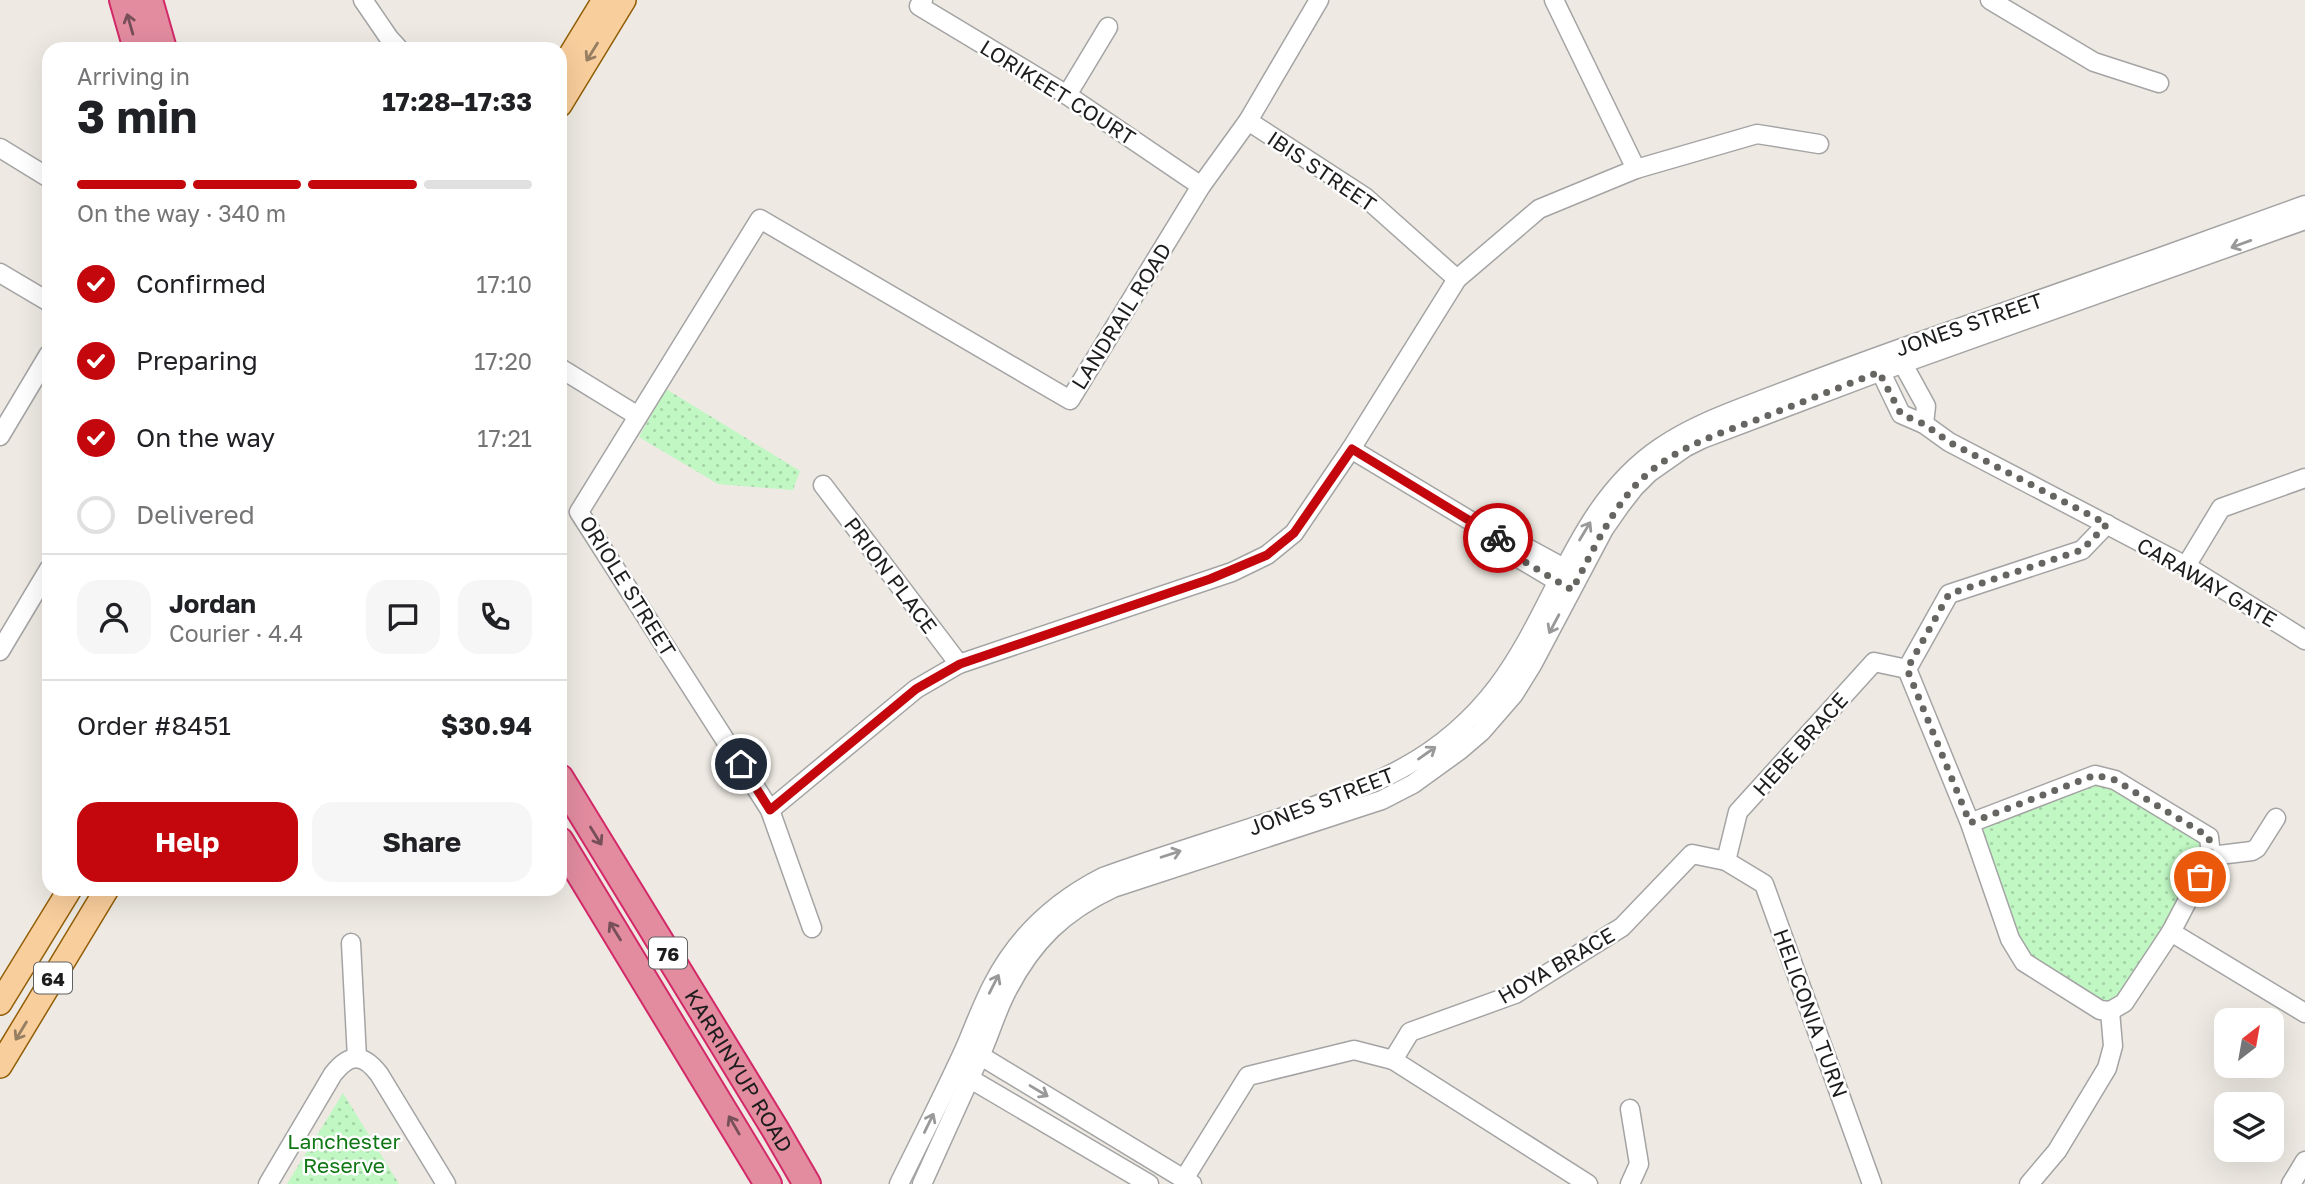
<!DOCTYPE html>
<html lang="en">
<head>
<meta charset="utf-8">
<style>
  body { margin:0; font-family:"Golos Text",sans-serif; background:#f6f6f6; color:#202124; height:100vh; display:flex; flex-direction:column; font-size:26px; white-space:nowrap }
  * { box-sizing:border-box; margin:0 }
  p { font-size:23px; color:#757577 }
  .icon { flex:none; width:38px; height:38px; fill:none; stroke:currentColor; stroke-width:2; stroke-linecap:round; stroke-linejoin:round }
  .map { position:relative; flex:1; overflow:hidden }
  .drawer { position:absolute; left:42px; top:42px; width:525px; height:854px; display:flex; flex-direction:column; background:#fff; border-radius:21px; box-shadow:0 7px 28px #0002 }
  .drawer>* { flex:none }
  .needle { width:46px; rotate:31deg }
  .tools { position:absolute; left:2214px; top:1008px; display:grid; gap:14px }
  .tools a { display:grid; place-items:center; width:70px; height:70px; border-radius:14px; background:#fff; box-shadow:0 7px 28px #0002; font-size:35px }
  .pin { position:absolute; display:grid; place-items:center; width:60px; height:60px; color:#fff; margin:-30px; border:4px solid #fff; border-radius:50%; box-shadow:0 2px 7px #0007 }
  .courier { position:absolute; display:grid; place-items:center; width:70px; height:70px; margin:-35px; border:5px solid #c4060d; border-radius:50%; background:#fff; color:#222; box-shadow:0 2px 9px #0007 }
  .headline em { font-style:normal; font-weight:700 }
  .headline div { display:flex; flex-direction:column-reverse }
  .headline { display:flex; align-items:center; justify-content:space-between; height:119px; padding:0 35px }
  h1 { font-size:46px; font-weight:700; line-height:52px }
  .bar { display:grid; grid-template-columns:repeat(4,1fr); gap:10px 7px; align-content:center; height:84px; padding:0 35px }
  .bar i { height:9px; border-radius:5px; background:#e0e0e0 }
  .bar .active { background:#c4060d }
  .bar p { grid-column:span 4 }
  .line { display:flex; align-items:center; gap:18px; padding:0 35px; border-top:2px solid #e0e0e0 }
  .line div { flex:1 }
  .round { display:grid; place-items:center; flex:none; width:74px; height:74px; border-radius:21px; background:#f6f6f6 }
  ol { padding:0 35px; list-style:none }
  li { display:flex; align-items:center; gap:21px; height:77px }
  li p { margin-inline-start:auto }
  li .icon { padding:7px; border-radius:50%; background:#c4060d; color:#fff; stroke-width:4 }
  li:last-child { color:#757577 }
  li i { width:38px; height:38px; border:4px solid #e0e0e0; border-radius:50% }
  .cta { display:flex; gap:14px; margin-top:auto; padding:14px 35px }
  .cta a { flex:1; height:80px; border-radius:21px; background:#c4060d; color:#fff; font-size:28px; font-weight:700; line-height:80px; text-align:center }
  .cta a+a { background:#f6f6f6; color:#202124 }
  .map>svg:first-child { display:block }
  .park { fill:url(#park-dots) }
  .lines { fill:none; stroke-linecap:round; stroke-linejoin:round }
  .minor-casing { stroke:#a4a4a4; stroke-width:21 }
  .major-casing { stroke:#915e05; stroke-width:26 }
  .highway-casing { stroke:#d32969; stroke-width:30 }
  .minor { stroke:#fff; stroke-width:18 }
  .major { stroke:#f9ce9d; stroke-width:23 }
  .highway { stroke:#e38ca0; stroke-width:26 }
  .oneway { stroke:#764f58 }
  .oneway2 { stroke:#967e63 }
  .oneway3 { stroke:#999 }
  .done { stroke:#666562; stroke-width:7; stroke-dasharray:0 12.6 }
  .route { stroke:#c4060d; stroke-width:9 }
  .labels { text-anchor:middle; dominant-baseline:central; stroke-width:5; stroke-linejoin:round; paint-order:stroke }
  .shield { fill:#fff; stroke:#616161; stroke-width:2 }
  .shield-label { font-size:19px; font-weight:bold; fill:#1d1d1d }
  .street-label { font-size:21px; fill:#1d1d1d; stroke:#fff }
  .park-label { font-size:21px; fill:#0f7714; stroke:#fff }
</style>
</head>
<body>
<div class="map">
<svg width="2305" height="1184" viewBox="0 0 2305 1184">
  <defs>
    <pattern id="park-dots" width="8" height="8" patternUnits="userSpaceOnUse" patternTransform="scale(1.75)"><rect width="8" height="8" fill="#c0f7c3"/><path d="M2 2h.1M6 6h.1" fill="none" stroke="#a5d3a7" stroke-width="1.8" stroke-linecap="round"/></pattern>
  </defs>
  <rect width="100%" height="100%" fill="#eeeae3"/>
  <g class="park">
    <path d="M 666,389 L 800,471 L 793,490 L 718,484 L 639,437 Z"/>
    <path d="M 2095,775 L 2209,837 L 2211,856 L 2110,1011 L 2024,962 L 1970,823 Z"/>
    <path d="M 343,1093 L 399,1184 L 287,1184 Z"/>
  </g>
  <g class="lines">
    <defs>
      <g id="minor">
        <path d="M 363,0 L 389,38 L 399,49"/>
        <path d="M 923,0 L 919,6 L 1067,95 L 1201,186"/>
        <path d="M 1554,0 L 1636,169"/>
        <path d="M 1990,0 L 2094,62 L 2159,83"/>
        <path d="M 1067,95 L 1108,27"/>
        <path d="M 1248,121 L 1365,197 L 1457,279"/>
        <path d="M 0,148 L 49,178"/>
        <path d="M 0,273 L 49,302"/>
        <path d="M 1898,355 L 1926,406 L 1924,424"/>
        <path d="M 1876,362 L 1901,414 L 1924,424 L 1949,442 L 2186,566 L 2305,640"/>
        <path d="M 560,368 L 638,416"/>
        <path d="M 0,436 L 49,354"/>
        <path d="M 1351,449 L 1509,544 L 1529,549 L 1573,573"/>
        <path d="M 823,485 L 959,664"/>
        <path d="M 1509,544 L 1520,559 L 1567,587"/>
        <path d="M 2186,566 L 2221,508 L 2305,478"/>
        <path d="M 0,651 L 49,569"/>
        <path d="M 770,810 L 916,689 L 959,664 L 1232,572 L 1267,555 L 1294,533 L 1351,449 L 1457,279 L 1539,209 L 1636,169 L 1757,134 L 1819,144"/>
        <path d="M 1970,823 L 2095,775 L 2115,780 L 2209,837 L 2211,856 L 2171,932 L 2124,1003 L 2110,1011 L 2100,1010 L 2024,962 L 2010,939 L 1970,823 L 1907,669 L 1949,594 L 2082,550 L 2107,524"/>
        <path d="M 2211,856 L 2252,851 L 2257,848 L 2276,818"/>
        <path d="M 1726,861 L 1738,812 L 1874,662 L 1907,669"/>
        <path d="M 812,928 L 770,810 L 579,512 L 760,219 L 1070,400 L 1201,186 L 1248,121 L 1319,0"/>
        <path d="M 2171,932 L 2305,1013"/>
        <path d="M 351,943 L 357,1058"/>
        <path d="M 971,1050 L 1192,1184"/>
        <path d="M 1393,1060 L 1588,1184"/>
        <path d="M 962,1074 L 1149,1184"/>
        <path d="M 1184,1179 L 1248,1076 L 1354,1050 L 1393,1060 L 1410,1032 L 1515,994 L 1622,927 L 1692,854 L 1726,861 L 1764,884 L 1872,1184"/>
        <path d="M 268,1184 L 333,1074 C 349,1054 362,1052 379,1074 L 446,1184"/>
        <path d="M 899,1184 C 921,1139 944,1094 965,1048 C 974,1027 982,1005 993,984 C 1017,937 1056,901 1103,877 C 1163,855 1225,837 1286,816 C 1371,786 1440,762 1497,687 C 1556,609 1576,504 1661,447 C 1695,424 1733,411 1772,396 C 1814,380 1857,364 1899,349 C 2035,302 2170,254 2305,205"/>
        <path d="M 922,1184 C 941,1142 960,1100 979,1058 C 990,1035 996,1011 1008,989 C 1033,941 1064,911 1113,888 L 1382,800 L 1413,784 L 1460,750 L 1481,732 L 1514,694 L 1532,665 L 1604,529 L 1620,506 L 1634,488 L 1649,473 L 1686,447 L 1702,439 L 1879,372 L 2305,220"/>
        <path d="M 1630,1184 L 1639,1164 L 1630,1109"/>
        <path d="M 2029,1184 L 2057,1151 L 2107,1068 L 2113,1046 L 2110,1011"/>
        <path d="M 2291,1184 L 2305,1161"/>
      </g>
      <g id="major">
        <path d="M 560,72 L 604,0"/>
        <path d="M 560,105 L 624,0"/>
        <path d="M 0,1003 L 70,889"/>
        <path d="M 0,1066 L 107,889"/>
      </g>
      <g id="highway">
        <path d="M 123,0 L 137,49"/>
        <path d="M 149,0 L 163,49"/>
        <path id="s1" d="M 560,778 L 775,1129 L 807,1184"/>
        <path d="M 560,841 L 768,1184"/>
      </g>
    </defs>
    <use href="#minor" class="minor-casing"/>
    <use href="#major" class="major-casing"/>
    <use href="#highway" class="highway-casing"/>
    <use href="#minor" class="minor"/>
    <use href="#major" class="major"/>
    <use href="#highway" class="highway"/>
  </g>
  <defs><path id="oneway-shaft" d="M-6 0H5M1.5-3L5.5 0L1.5 3" fill="none" stroke-width="1.6" stroke-linecap="round" stroke-linejoin="round" transform="scale(1.75)"/></defs>
  <g class="oneway">
    <use href="#oneway-shaft" transform="translate(130 24) rotate(-106)"/>
    <use href="#oneway-shaft" transform="translate(596 836) rotate(58)"/>
    <use href="#oneway-shaft" transform="translate(615 931) rotate(-122)"/>
    <use href="#oneway-shaft" transform="translate(734 1125) rotate(-120)"/>
  </g>
  <g class="oneway2">
    <use href="#oneway-shaft" transform="translate(592 52) rotate(122)"/>
    <use href="#oneway-shaft" transform="translate(21 1031) rotate(121)"/>
  </g>
  <g class="oneway3">
    <use href="#oneway-shaft" transform="translate(2241 244) rotate(160)"/>
    <use href="#oneway-shaft" transform="translate(1585 531) rotate(-59)"/>
    <use href="#oneway-shaft" transform="translate(1554 624) rotate(118)"/>
    <use href="#oneway-shaft" transform="translate(1427 753) rotate(-35)"/>
    <use href="#oneway-shaft" transform="translate(1171 854) rotate(-18)"/>
    <use href="#oneway-shaft" transform="translate(994 984) rotate(-63)"/>
    <use href="#oneway-shaft" transform="translate(1039 1091) rotate(31)"/>
    <use href="#oneway-shaft" transform="translate(929 1123) rotate(-64)"/>
  </g>
  <g class="lines">
    <path class="done" d="M 1498,538 L 1508,544 L 1520,559 L 1572,590 C 1591,555 1607,518 1633,488 C 1668,449 1716,435 1764,417 C 1802,402 1841,387 1879,372 L 1901,414 L 1924,424 L 1949,442 L 2107,524 L 2082,550 L 1949,594 L 1907,669 L 1970,823 L 2095,775 L 2115,780 L 2209,837 L 2211,856 L 2200,877"/>
    <path class="route" d="M 741,764 L 770,810 L 916,689 L 960,664 L 1210,579 L 1267,555 L 1294,533 L 1352,449 L 1498,538"/>
  </g>
  <g class="labels">
    <g class="shield">
      <rect x="649" y="937.5" width="38" height="31" rx="5"/>
      <rect x="34" y="962.5" width="38" height="31" rx="5"/>
    </g>
    <g class="shield-label">
      <text x="668" y="953">76</text>
      <text x="53" y="978">64</text>
    </g>
    <g class="street-label">
      <text transform="translate(1058 92) rotate(32)">LORIKEET COURT</text>
      <text transform="translate(1322 171) rotate(34)">IBIS STREET</text>
      <text transform="translate(1121 316) rotate(-58)">LANDRAIL ROAD</text>
      <text transform="translate(1969 324) rotate(-19)">JONES STREET</text>
      <text transform="translate(891 575) rotate(53)">PRION PLACE</text>
      <text transform="translate(2207 582) rotate(30)">CARAWAY GATE</text>
      <text transform="translate(628 586) rotate(58)">ORIOLE STREET</text>
      <text transform="translate(1800 744) rotate(-48)">HEBE BRACE</text>
      <text transform="translate(1321 801) rotate(-21)">JONES STREET</text>
      <text transform="translate(1556 965) rotate(-30)">HOYA BRACE</text>
      <text transform="translate(1811 1013) rotate(70)">HELICONIA TURN</text>
      <text stroke="none"><textPath href="#s1" startOffset="343">KARRINYUP ROAD</textPath></text>
    </g>
    <g class="park-label">
      <text x="344" y="1141">Lanchester<tspan x="344" dy="24">Reserve</tspan></text>
    </g>
  </g>
</svg>
<div class="tools">
<a><svg class="needle" viewBox="-14 -14 28 28"><path d="M0-13l5 13h-10z" fill="#e53935"/><path d="M0 13l5-13h-10z" fill="#757577"/></svg></a>
<a><svg class="icon" aria-label="layers" viewBox="0 0 24 24"><path d="M12 4l9 5-9 5-9-5zM3 14l9 5 9-5"/></svg></a>
</div>
<div class="pin" style="left:2200px;top:877px;background:#ea580c"><svg class="icon" aria-label="bag" viewBox="0 0 24 24"><path d="M5 8h14l-1 12H6zM9 8a3 3 0 0 1 6 0"/></svg></div>
<div class="pin" style="left:741px;top:764px;background:#1f2937"><svg class="icon" aria-label="home" viewBox="0 0 24 24"><path d="M3 11l9-7 9 7M6 9v11h12V9"/></svg></div>
<div class="courier" style="left:1498px;top:538px"><svg class="icon" aria-label="bike" viewBox="0 0 24 24"><circle cx="6" cy="16" r="4"/><circle cx="18" cy="16" r="4"/><path d="M6 16l4-8h5l3 8M10 8l3 8H6M13 5h3"/></svg></div>
<section class="drawer">
<div class="headline"><div><h1>3 min</h1><p>Arriving in</p></div><em>17:28–17:33</em></div>
<div class="bar"><i class="active"></i><i class="active"></i><i class="active"></i><i></i><p>On the way · 340 m</p></div>
<ol>
<li><svg class="icon" aria-label="check" viewBox="0 0 24 24"><path d="M5 12l5 5 9-10"/></svg>Confirmed<p>17:10</p></li>
<li><svg class="icon" aria-label="check" viewBox="0 0 24 24"><path d="M5 12l5 5 9-10"/></svg>Preparing<p>17:20</p></li>
<li><svg class="icon" aria-label="check" viewBox="0 0 24 24"><path d="M5 12l5 5 9-10"/></svg>On the way<p>17:21</p></li>
<li><i></i>Delivered</li>
</ol>
<div class="line" style="height:126px"><a class="round"><svg class="icon" aria-label="person" viewBox="0 0 24 24"><circle cx="12" cy="8" r="4"/><path d="M4 21q1-7 8-7t8 7"/></svg></a><div><b>Jordan</b><p>Courier · 4.4</p></div><a class="round"><svg class="icon" aria-label="chat" viewBox="0 0 24 24"><path d="M4 5h16v11H9l-5 4z"/></svg></a><a class="round"><svg class="icon" aria-label="phone" viewBox="0 0 24 24"><path d="M5 4h4l2 5-3 2q2 4 5 5l2-3 5 2v4C11 20 4 13 5 4z"/></svg></a></div>
<div class="line" style="height:91px"><div>Order #8451</div><b>$30.94</b></div>
<div class="cta"><a>Help</a><a>Share</a></div>
</section>
</div>
</body>
</html>
